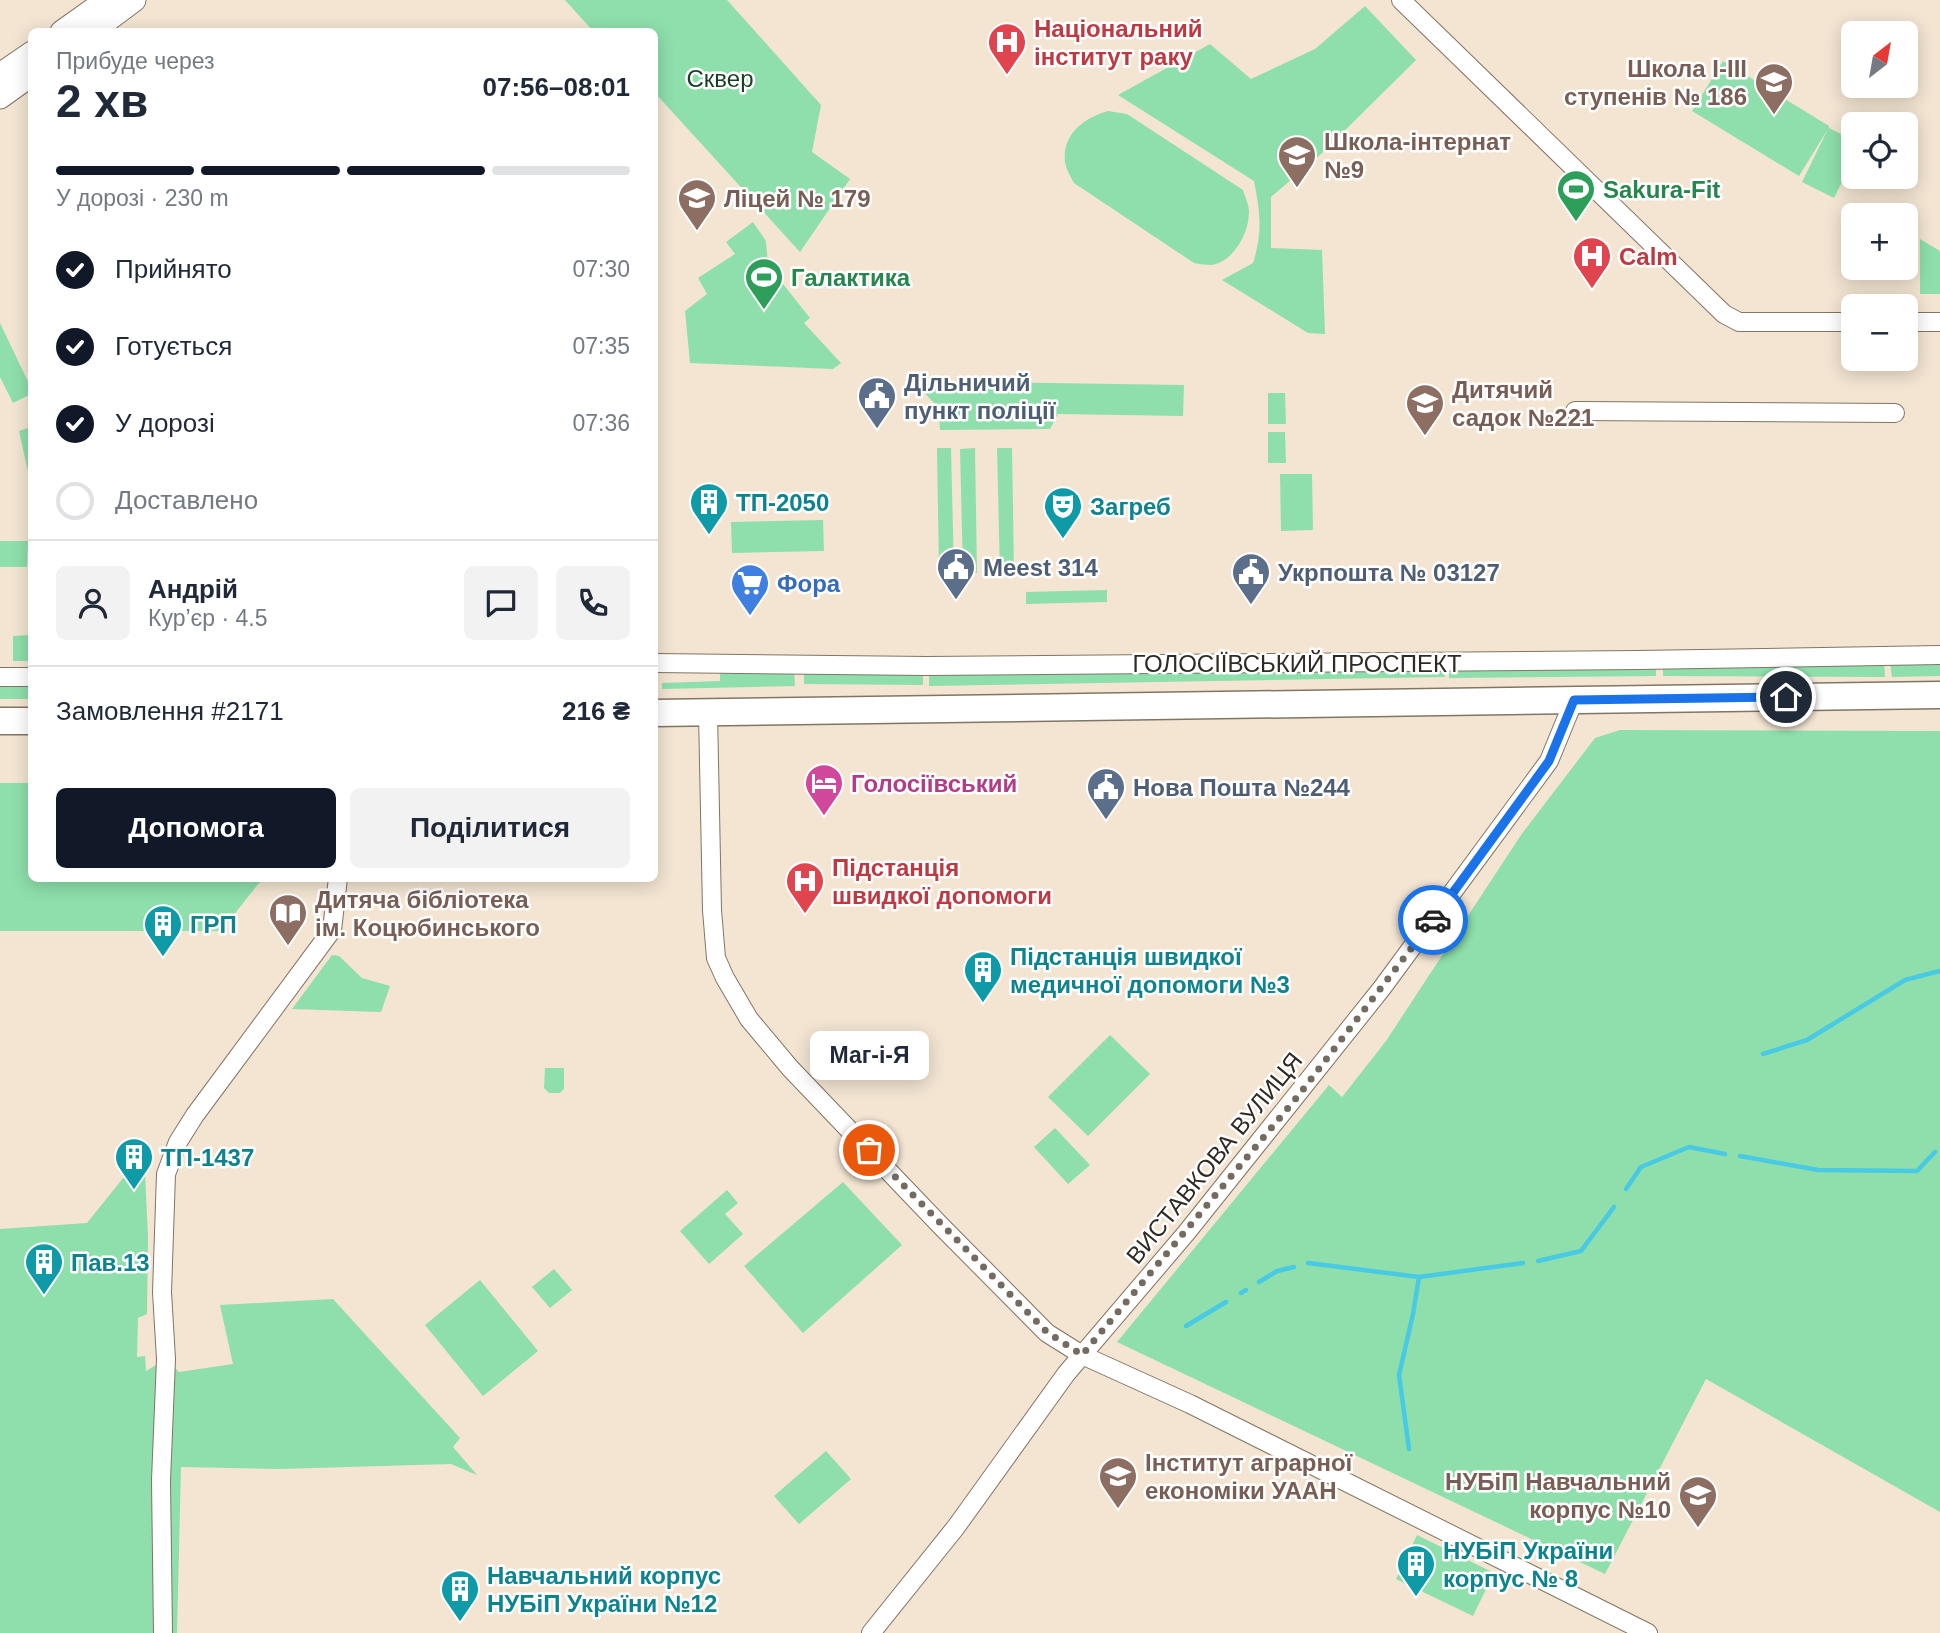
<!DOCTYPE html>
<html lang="uk">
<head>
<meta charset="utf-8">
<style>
  body { margin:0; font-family:Helvetica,sans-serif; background:#f2f2f3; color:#1f2937; height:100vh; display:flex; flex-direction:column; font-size:26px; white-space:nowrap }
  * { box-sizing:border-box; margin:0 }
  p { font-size:23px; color:#747a83 }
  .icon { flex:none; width:38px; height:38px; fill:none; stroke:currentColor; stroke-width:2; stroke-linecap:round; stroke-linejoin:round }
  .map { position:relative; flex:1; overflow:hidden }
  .panel { position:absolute; left:28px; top:28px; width:630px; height:854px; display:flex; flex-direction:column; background:#fff; border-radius:10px; box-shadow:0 4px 18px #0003 }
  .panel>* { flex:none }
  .needle { width:46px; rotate:31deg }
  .tools { position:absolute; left:1841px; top:21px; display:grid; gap:14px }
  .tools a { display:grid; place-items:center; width:77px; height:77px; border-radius:10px; background:#fff; box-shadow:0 4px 18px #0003; font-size:35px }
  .pin { position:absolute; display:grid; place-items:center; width:60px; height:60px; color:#fff; margin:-30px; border:4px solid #fff; border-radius:50%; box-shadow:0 2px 7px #0007 }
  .courier { position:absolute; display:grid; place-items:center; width:70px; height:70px; margin:-35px; border:5px solid #1a73e8; border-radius:50%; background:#fff; color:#222; box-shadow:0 2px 9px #0007 }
  .bubble { position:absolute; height:49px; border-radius:10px; background:#fff; box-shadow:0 4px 18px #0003; font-size:23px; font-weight:700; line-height:49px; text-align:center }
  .head em { font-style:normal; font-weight:700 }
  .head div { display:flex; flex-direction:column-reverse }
  .head { display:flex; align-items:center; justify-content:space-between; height:119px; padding:0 28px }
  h1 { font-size:46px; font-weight:700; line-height:52px }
  .bar { display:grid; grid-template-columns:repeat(4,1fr); gap:10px 7px; align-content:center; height:84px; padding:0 28px }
  .bar i { height:9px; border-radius:5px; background:#e0e1e3 }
  .bar .selected { background:#111827 }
  .bar p { grid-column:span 4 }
  .line { display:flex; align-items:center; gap:18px; padding:0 28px; border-top:2px solid #e0e1e3 }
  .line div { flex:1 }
  .round { display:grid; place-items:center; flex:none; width:74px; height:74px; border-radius:10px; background:#f2f2f3 }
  ol { padding:0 28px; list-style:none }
  li { display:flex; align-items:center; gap:21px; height:77px }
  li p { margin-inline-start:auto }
  li .icon { padding:7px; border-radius:50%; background:#111827; color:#fff; stroke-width:4 }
  li:last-child { color:#747a83 }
  li i { width:38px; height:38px; border:4px solid #e0e1e3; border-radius:50% }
  .action { display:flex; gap:14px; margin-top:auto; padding:14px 28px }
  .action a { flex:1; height:80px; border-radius:10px; background:#111827; color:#fff; font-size:28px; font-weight:700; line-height:80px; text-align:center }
  .action a+a { background:#f2f2f3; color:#1f2937 }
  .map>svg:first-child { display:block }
  .green { fill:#8edfab }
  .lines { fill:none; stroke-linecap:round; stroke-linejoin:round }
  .stream { stroke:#48cae5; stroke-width:4.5 }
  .minor-casing { stroke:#817564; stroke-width:20 }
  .major-casing { stroke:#817564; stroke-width:25 }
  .highway-casing { stroke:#817564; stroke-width:29 }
  .minor { stroke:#fff; stroke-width:18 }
  .major { stroke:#fff; stroke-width:23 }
  .highway { stroke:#fff; stroke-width:26 }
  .done { stroke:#746b60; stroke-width:7; stroke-dasharray:0 12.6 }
  .route { stroke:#1a73e8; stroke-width:9 }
  .labels { text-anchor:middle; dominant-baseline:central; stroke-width:5; stroke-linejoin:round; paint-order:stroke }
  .health-label { font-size:24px; font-weight:bold; fill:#be3a42; stroke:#fff; text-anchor:start }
  .education-label { font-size:24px; font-weight:bold; fill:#785e54; stroke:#fff; text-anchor:start }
  .park-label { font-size:24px; fill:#1a3f29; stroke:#fff }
  .leisure-label { font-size:24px; font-weight:bold; fill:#27864d; stroke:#fff; text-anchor:start }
  .service-label { font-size:24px; font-weight:bold; fill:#4e5e75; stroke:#fff; text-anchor:start }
  .culture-label { font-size:24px; font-weight:bold; fill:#0d838f; stroke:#fff; text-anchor:start }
  .shop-label { font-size:24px; font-weight:bold; fill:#366cbe; stroke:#fff; text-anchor:start }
  .street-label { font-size:24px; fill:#2f2a23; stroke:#fff }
  .hotel-label { font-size:24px; font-weight:bold; fill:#b23c85; stroke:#fff; text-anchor:start }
</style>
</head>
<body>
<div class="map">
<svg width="1940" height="1633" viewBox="0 0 1940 1633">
  <rect width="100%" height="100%" fill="#f3e5d2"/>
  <g class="green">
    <path d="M 565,0 L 727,0 L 821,105 L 812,152 L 850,179 L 800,252 L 655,93 L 654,32 L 593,31 Z"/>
    <path d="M 1365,6 L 1416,60 L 1320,155 L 1271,197 L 1271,248 L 1322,250 L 1325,334 L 1308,333 L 1222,280 L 1253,263 C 1263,232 1260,212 1254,181 L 1118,95 L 1210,44 L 1251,79 L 1315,49 Z"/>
    <path d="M 1723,61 L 1829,126 L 1829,128 L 1853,140 L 1853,160 L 1834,198 L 1802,182 L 1828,129 L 1799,176 L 1692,111 Z"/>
    <path d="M 1108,111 L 1127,114 L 1243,190 C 1245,197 1249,205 1249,212 C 1249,233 1234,261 1212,265 C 1207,265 1199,264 1194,263 L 1074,183 C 1071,177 1066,169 1065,162 C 1062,134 1084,118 1108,111 Z"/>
    <path d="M 753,222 L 766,241 L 768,265 L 810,318 L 804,323 L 841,363 L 833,369 L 690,363 L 685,311 L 707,294 L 698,278 L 735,254 L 726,242 Z"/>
    <path d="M 1920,239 L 1940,251 L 1940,294 L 1920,294 Z"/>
    <path d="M 0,323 L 31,388 L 31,394 L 13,403 L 0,377 Z"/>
    <path d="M 913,381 L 1184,385 L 1183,416 L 1058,414 L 1050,429 L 940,430 L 939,408 Z"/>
    <path d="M 1268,393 L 1285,393 L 1286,424 L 1268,424 Z"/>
    <path d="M 31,427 L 32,428 L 31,485 L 19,431 Z"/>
    <path d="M 1268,432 L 1285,432 L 1286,463 L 1268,463 Z"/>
    <path d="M 937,448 L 951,448 L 954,573 L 939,573 Z"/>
    <path d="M 975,448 L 977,573 L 963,573 L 960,449 Z"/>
    <path d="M 997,448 L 1012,448 L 1014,572 L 1000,573 Z"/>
    <path d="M 1280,474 L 1312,474 L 1313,530 L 1281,531 Z"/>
    <path d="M 823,520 L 824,551 L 732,553 L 731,522 Z"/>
    <path d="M 0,541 L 28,541 L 27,567 L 0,567 Z"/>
    <path d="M 1107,590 L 1107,602 L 1026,604 L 1026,592 Z"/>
    <path d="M 31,635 L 31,661 L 13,661 L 13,636 Z"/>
    <path d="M 1884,661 L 1885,677 L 1663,676 L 1663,665 Z"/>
    <path d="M 1940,661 L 1940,676 L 1892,677 L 1890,662 Z"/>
    <path d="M 1656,664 L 1656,676 L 1449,678 L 1449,666 Z"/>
    <path d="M 1443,666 L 1445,677 L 929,686 L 929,673 Z"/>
    <path d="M 720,671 L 794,671 L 795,686 L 662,689 L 662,683 L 720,681 Z"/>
    <path d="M 804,671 L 923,672 L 923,685 L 804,684 Z"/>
    <rect x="0" y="682" width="31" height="17"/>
    <path d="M 1620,730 L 1940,731 L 1940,1512 L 1706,1379 L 1605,1574 L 1117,1342 L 1329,1085 L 1342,1097 L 1386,1041 L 1521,835 L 1595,738 Z"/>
    <path d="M 0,783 L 31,783 L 32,878 L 269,879 L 259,883 L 221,931 L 0,931 Z"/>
    <path d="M 332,955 L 339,956 L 362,978 L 390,986 L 381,1012 L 292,1009 Z"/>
    <path d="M 1110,1035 L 1150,1074 L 1088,1136 L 1048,1097 Z"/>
    <path d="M 545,1068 L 564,1068 L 564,1089 L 560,1093 L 549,1093 L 544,1088 Z"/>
    <path d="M 1055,1128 L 1090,1165 L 1068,1184 L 1034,1147 Z"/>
    <path d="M 144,1152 L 148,1237 L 147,1314 L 138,1318 L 137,1357 L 145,1356 L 146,1371 L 166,1359 L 179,1372 L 233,1364 L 220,1305 L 333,1299 L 460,1438 L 453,1447 L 477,1475 L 451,1464 L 279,1469 L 181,1467 L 177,1633 L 0,1633 L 0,1229 L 87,1223 Z"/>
    <path d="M 843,1182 L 902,1245 L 803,1333 L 744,1266 Z"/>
    <path d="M 727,1190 L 738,1203 L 725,1214 L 743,1234 L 709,1264 L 680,1231 Z"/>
    <path d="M 554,1269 L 572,1290 L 550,1308 L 532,1287 Z"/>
    <path d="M 480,1280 L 538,1351 L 483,1396 L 425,1325 Z"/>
    <path d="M 826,1451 L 851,1479 L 799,1524 L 774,1496 Z"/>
    <path d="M 1417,1535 L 1494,1573 L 1473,1616 L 1396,1579 Z"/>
  </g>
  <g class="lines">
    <g class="stream">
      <path d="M 1763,1054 L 1807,1040 L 1905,980 L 1940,971"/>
      <path d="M 1740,1156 L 1818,1170 L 1917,1171 L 1935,1152"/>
      <path d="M 1626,1189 L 1641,1167 L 1689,1147 L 1725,1154"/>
      <path d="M 1538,1261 L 1581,1251 L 1614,1207"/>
      <path d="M 1308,1263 L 1419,1277 L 1523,1263"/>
      <path d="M 1259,1282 L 1277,1271 L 1294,1267"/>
      <path d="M 1241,1293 L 1246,1290"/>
      <path d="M 1186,1326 L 1226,1302"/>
      <path d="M 1409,1449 L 1399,1375 L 1413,1314 L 1419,1277"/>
    </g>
    <defs>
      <g id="minor">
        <path d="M 1401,0 L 1724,314 L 1739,322 L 1853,322"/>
        <path d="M 1906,322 L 1940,322"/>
        <path d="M 1575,411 L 1895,413"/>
        <path d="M 654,663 L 927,666 L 1638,660 L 1940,655"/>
        <path d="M 0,677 L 32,677"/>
        <path d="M 708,712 L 712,910 L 716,958 L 725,978 L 749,1019 L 790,1068 L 941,1226 L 1047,1333 L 1082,1355 L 1190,1404 L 1648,1633"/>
        <path d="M 163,1633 L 161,1480 L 166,1359 L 162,1292 L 166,1174 L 178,1142 L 195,1115 L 332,930 L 338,878"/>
        <path d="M 871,1633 L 956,1527 L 1066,1374 L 1187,1232 L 1382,988 L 1549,761 L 1574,700"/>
      </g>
      <g id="major">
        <path d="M 62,32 L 107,0"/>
        <path d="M 91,32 L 134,0"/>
        <path d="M 0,75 L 32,53"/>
        <path d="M 0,97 L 32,74"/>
      </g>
      <g id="highway">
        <path d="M 654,713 L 1940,695"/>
        <path d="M 0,721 L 32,721"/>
      </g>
    </defs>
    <use href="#minor" class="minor-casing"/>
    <use href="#major" class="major-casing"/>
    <use href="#highway" class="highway-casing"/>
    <use href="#minor" class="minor"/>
    <use href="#major" class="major"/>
    <use href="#highway" class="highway"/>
  </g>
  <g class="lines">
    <path class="done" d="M 869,1150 L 1047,1332 L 1082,1355 L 1298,1096 L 1433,920"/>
    <path class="route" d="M 1433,920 L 1549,761 L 1574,700 L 1786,697"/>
  </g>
  <defs>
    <symbol id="hospital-pin" viewBox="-11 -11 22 30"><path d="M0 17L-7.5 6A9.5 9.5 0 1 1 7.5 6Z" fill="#e0444e" stroke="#fff"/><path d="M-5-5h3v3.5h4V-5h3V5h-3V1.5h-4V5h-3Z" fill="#fff"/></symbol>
    <symbol id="school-pin" viewBox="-11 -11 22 30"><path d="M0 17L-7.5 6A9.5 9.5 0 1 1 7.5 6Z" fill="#8d6e63" stroke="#fff"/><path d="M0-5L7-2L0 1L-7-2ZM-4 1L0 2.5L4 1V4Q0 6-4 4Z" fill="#fff"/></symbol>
    <symbol id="stadium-pin" viewBox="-11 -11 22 30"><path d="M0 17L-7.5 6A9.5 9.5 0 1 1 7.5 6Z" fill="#2e9e5b" stroke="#fff"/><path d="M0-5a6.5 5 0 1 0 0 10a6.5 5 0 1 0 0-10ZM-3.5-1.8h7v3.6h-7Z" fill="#fff"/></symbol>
    <symbol id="civic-pin" viewBox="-11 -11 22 30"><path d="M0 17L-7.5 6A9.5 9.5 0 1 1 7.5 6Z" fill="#5c6f8a" stroke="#fff"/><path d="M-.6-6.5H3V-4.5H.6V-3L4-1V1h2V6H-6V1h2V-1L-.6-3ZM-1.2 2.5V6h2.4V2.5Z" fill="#fff"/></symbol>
    <symbol id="building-pin" viewBox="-11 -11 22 30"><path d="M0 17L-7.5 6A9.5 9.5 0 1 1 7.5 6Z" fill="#0f9aa8" stroke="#fff"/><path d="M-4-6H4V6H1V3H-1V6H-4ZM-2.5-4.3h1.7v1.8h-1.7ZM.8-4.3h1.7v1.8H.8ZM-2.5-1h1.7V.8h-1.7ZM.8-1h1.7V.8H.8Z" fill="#fff"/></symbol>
    <symbol id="theatre-pin" viewBox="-11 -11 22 30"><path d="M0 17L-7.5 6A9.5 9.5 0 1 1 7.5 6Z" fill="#0f9aa8" stroke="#fff"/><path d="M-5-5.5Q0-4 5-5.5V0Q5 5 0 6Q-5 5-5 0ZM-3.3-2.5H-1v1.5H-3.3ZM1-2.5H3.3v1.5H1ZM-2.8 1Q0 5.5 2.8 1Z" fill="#fff"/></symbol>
    <symbol id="supermarket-pin" viewBox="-11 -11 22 30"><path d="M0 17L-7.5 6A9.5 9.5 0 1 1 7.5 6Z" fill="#3f7fe0" stroke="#fff"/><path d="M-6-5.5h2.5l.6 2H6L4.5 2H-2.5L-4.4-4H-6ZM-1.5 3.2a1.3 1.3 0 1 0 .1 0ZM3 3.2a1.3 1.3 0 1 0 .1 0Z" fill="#fff"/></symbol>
    <symbol id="hotel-pin" viewBox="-11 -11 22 30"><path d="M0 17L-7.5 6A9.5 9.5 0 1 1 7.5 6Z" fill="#d1479c" stroke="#fff"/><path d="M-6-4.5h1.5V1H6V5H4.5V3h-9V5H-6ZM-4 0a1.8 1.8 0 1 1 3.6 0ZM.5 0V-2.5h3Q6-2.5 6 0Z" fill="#fff"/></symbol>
    <symbol id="library-pin" viewBox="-11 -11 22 30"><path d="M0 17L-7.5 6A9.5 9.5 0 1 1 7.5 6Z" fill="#8d6e63" stroke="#fff"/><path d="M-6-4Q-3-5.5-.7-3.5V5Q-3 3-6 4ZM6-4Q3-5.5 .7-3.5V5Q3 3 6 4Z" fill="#fff"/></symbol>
    <symbol id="university-pin" viewBox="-11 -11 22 30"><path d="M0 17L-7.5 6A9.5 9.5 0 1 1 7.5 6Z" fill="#8d6e63" stroke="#fff"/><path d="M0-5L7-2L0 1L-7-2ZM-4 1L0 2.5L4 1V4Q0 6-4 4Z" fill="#fff"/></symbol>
  </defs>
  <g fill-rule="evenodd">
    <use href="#hospital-pin" x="985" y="20" width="44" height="60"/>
    <use href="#school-pin" x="1752" y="60" width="44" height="60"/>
    <use href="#school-pin" x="1275" y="133" width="44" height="60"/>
    <use href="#stadium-pin" x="1554" y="167" width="44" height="60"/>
    <use href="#school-pin" x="675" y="176" width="44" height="60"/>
    <use href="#hospital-pin" x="1570" y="234" width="44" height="60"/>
    <use href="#stadium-pin" x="742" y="255" width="44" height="60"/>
    <use href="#civic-pin" x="855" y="374" width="44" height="60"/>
    <use href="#school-pin" x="1403" y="381" width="44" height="60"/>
    <use href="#building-pin" x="687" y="480" width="44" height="60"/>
    <use href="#theatre-pin" x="1041" y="484" width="44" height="60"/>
    <use href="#civic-pin" x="934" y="545" width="44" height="60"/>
    <use href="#civic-pin" x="1229" y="550" width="44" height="60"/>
    <use href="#supermarket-pin" x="728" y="561" width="44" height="60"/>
    <use href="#hotel-pin" x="802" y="761" width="44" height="60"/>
    <use href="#civic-pin" x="1084" y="765" width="44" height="60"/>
    <use href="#hospital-pin" x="783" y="859" width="44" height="60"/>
    <use href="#library-pin" x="266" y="891" width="44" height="60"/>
    <use href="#building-pin" x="141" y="902" width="44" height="60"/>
    <use href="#building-pin" x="961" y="948" width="44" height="60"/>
    <use href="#building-pin" x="112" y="1135" width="44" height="60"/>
    <use href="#building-pin" x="22" y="1240" width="44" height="60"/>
    <use href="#university-pin" x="1096" y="1454" width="44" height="60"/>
    <use href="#university-pin" x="1676" y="1473" width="44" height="60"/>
    <use href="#building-pin" x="1394" y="1542" width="44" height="60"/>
    <use href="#building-pin" x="438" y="1567" width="44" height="60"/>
  </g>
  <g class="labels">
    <g class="health-label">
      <text x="1034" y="28">Національний<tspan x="1034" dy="28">інститут раку</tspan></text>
      <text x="1619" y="256">Calm</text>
      <text x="832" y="867">Підстанція<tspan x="832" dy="28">швидкої допомоги</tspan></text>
    </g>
    <g class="education-label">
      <text x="1747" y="68" text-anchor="end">Школа І-ІІІ<tspan x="1747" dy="28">ступенів № 186</tspan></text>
      <text x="1324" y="141">Школа-інтернат<tspan x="1324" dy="28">№9</tspan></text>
      <text x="724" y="198">Ліцей № 179</text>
      <text x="1452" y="389">Дитячий<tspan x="1452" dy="28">садок №221</tspan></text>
      <text x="315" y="899">Дитяча бібліотека<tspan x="315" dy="28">ім. Коцюбинського</tspan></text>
      <text x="1145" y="1462">Інститут аграрної<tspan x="1145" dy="28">економіки УААН</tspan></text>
      <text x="1671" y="1481" text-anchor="end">НУБіП Навчальний<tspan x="1671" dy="28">корпус №10</tspan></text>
    </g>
    <g class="park-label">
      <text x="720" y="78">Сквер</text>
    </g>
    <g class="leisure-label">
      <text x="1603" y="189">Sakura-Fit</text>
      <text x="791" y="277">Галактика</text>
    </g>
    <g class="service-label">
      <text x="904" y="382">Дільничий<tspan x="904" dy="28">пункт поліції</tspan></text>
      <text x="983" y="567">Meest 314</text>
      <text x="1278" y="572">Укрпошта № 03127</text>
      <text x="1133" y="787">Нова Пошта №244</text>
    </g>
    <g class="culture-label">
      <text x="736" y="502">ТП-2050</text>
      <text x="1090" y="506">Загреб</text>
      <text x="190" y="924">ГРП</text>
      <text x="1010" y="956">Підстанція швидкої<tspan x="1010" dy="28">медичної допомоги №3</tspan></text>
      <text x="161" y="1157">ТП-1437</text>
      <text x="71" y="1262">Пав.13</text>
      <text x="1443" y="1550">НУБіП України<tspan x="1443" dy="28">корпус № 8</tspan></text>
      <text x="487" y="1575">Навчальний корпус<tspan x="487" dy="28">НУБіП України №12</tspan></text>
    </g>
    <g class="shop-label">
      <text x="777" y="583">Фора</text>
    </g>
    <g class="street-label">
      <text x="1297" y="663">ГОЛОСІЇВСЬКИЙ ПРОСПЕКТ</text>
      <text transform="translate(1214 1158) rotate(-51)">ВИСТАВКОВА ВУЛИЦЯ</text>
    </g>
    <g class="hotel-label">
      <text x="851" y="783">Голосіївський</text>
    </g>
  </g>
</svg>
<div class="tools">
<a><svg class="needle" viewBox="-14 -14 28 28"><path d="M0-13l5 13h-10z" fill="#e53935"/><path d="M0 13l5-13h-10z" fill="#747a83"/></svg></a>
<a><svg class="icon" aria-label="locate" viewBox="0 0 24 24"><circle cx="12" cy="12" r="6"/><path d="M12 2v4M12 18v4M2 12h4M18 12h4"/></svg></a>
<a>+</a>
<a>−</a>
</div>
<div class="pin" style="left:869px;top:1150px;background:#ea580c"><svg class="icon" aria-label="bag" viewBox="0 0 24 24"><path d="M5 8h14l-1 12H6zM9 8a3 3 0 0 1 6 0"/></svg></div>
<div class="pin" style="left:1786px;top:697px;background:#1f2937"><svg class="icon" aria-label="home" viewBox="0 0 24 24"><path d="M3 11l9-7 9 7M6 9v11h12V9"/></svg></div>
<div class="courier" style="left:1433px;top:920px"><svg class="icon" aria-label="car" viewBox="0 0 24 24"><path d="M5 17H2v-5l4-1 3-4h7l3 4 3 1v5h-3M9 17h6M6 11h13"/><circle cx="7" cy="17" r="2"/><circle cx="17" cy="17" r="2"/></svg></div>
<div class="bubble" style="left:810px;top:1031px;width:119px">Маг-і-Я</div>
<section class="panel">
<div class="head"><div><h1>2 хв</h1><p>Прибуде через</p></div><em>07:56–08:01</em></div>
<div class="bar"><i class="selected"></i><i class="selected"></i><i class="selected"></i><i></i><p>У дорозі · 230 m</p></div>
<ol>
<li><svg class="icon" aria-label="check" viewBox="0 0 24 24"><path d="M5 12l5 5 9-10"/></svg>Прийнято<p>07:30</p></li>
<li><svg class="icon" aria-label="check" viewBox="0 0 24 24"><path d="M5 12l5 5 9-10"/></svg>Готується<p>07:35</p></li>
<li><svg class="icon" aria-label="check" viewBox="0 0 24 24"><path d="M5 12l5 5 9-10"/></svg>У дорозі<p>07:36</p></li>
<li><i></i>Доставлено</li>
</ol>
<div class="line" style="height:126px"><a class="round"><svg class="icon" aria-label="person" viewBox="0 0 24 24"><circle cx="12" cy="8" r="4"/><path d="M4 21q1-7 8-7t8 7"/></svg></a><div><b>Андрій</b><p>Кур’єр · 4.5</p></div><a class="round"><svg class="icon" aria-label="chat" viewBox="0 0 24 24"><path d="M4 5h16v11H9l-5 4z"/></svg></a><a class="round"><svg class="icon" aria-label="phone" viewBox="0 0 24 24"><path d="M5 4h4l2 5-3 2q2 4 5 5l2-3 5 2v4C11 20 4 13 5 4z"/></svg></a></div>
<div class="line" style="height:91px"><div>Замовлення #2171</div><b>216 ₴</b></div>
<div class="action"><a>Допомога</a><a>Поділитися</a></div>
</section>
</div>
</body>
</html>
